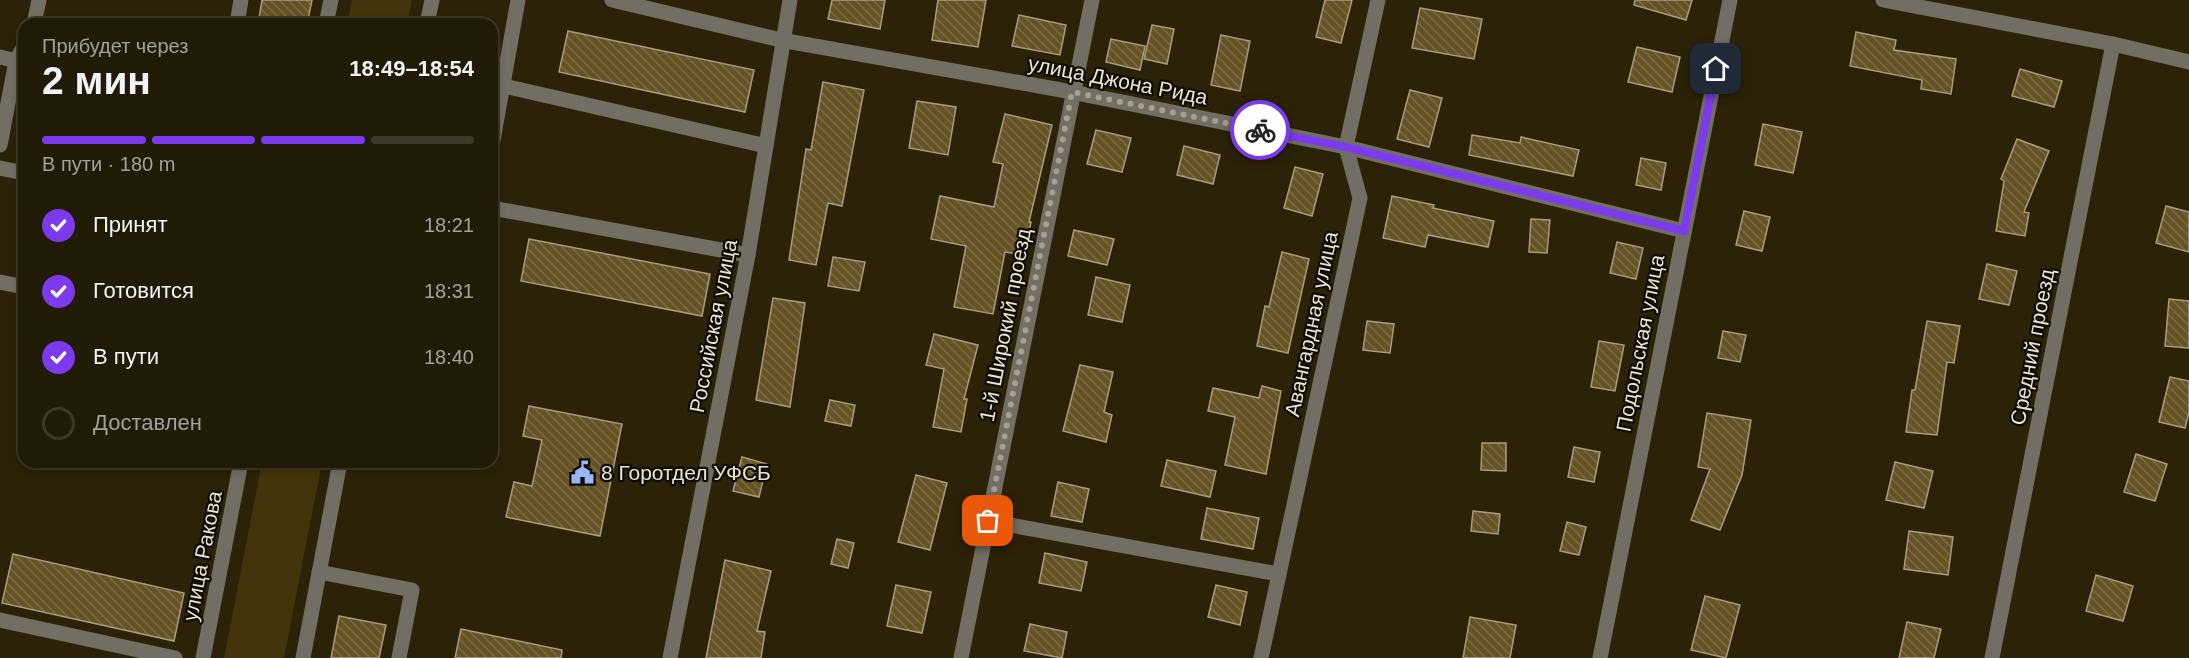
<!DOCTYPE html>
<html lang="ru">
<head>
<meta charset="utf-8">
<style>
  body { margin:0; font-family:Helvetica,sans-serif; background:#2d2714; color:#f1f3f6; height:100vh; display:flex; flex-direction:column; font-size:22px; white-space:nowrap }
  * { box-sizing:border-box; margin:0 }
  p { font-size:20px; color:#a2a19b }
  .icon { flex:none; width:33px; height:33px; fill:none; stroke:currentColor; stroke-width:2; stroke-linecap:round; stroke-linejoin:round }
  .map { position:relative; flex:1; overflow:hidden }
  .drawer { position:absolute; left:18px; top:18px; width:480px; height:450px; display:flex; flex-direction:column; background:#211a06; border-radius:18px; box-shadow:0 3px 9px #0003,0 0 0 2px #3e3828 }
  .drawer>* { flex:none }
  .pin { position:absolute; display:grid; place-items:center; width:51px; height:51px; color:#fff; margin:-26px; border-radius:12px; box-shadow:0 3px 9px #0006 }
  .courier { position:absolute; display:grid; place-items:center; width:60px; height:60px; margin:-30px; border:4px solid #7c3aed; border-radius:50%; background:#fff; color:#222; box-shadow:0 2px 8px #0007 }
  .summary em { font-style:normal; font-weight:700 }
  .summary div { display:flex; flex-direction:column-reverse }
  .summary { display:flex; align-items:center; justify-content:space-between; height:102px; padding:0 24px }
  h1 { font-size:39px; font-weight:700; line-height:45px }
  .bar { display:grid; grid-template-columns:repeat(4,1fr); gap:9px 6px; align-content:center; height:72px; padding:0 24px }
  .bar i { height:8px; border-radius:4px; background:#3e3828 }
  .bar .on { background:#7c3aed }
  .bar p { grid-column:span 4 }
  ol { padding:0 24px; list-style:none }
  li { display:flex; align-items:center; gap:18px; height:66px }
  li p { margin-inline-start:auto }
  li .icon { padding:6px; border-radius:50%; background:#7c3aed; color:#fff; stroke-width:4 }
  li:last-child { color:#a2a19b }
  li i { width:33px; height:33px; border:3px solid #3e3828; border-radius:50% }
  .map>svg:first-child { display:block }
  .green { fill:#44340b }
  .building { fill:url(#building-back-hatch); stroke:#a89c80; stroke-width:1.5 }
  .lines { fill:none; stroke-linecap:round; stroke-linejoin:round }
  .minor { stroke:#736e63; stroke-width:15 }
  .done { stroke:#a8a08d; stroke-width:6; stroke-dasharray:0 10.8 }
  .route { stroke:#7c3aed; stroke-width:8 }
  .labels { text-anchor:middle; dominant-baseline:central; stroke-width:4.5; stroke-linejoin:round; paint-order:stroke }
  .street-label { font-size:21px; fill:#eae4d5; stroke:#100c03 }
  .poi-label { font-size:21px; fill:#eae4d5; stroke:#100c03; text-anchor:start }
</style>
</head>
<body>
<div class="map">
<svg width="2189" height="658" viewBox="0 0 2189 658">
  <defs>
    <pattern id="building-back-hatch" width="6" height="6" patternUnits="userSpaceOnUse" patternTransform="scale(1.5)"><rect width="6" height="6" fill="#655225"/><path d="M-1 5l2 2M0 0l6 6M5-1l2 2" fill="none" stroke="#7b6b44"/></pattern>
  </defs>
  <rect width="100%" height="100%" fill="#2c2208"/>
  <g class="green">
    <path d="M 352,0 L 412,0 L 407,24 L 347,24 Z"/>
    <path d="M 262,462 L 322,462 L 284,658 L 224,658 Z"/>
  </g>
  <g class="building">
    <path d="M 262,0 L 312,0 L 307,24 L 258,24 Z"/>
    <path d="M 832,0 L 885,0 L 880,29 L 828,19 Z"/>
    <path d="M 938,0 L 986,0 L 978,47 L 932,40 Z"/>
    <path d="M 1325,0 L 1352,0 L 1341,43 L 1316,37 Z"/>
    <path d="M 1635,0 L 1692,0 L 1686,20 L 1634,5 Z"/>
    <path d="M 1420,8 L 1482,19 L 1474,59 L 1412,48 Z"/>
    <path d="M 1019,15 L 1066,25 L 1060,55 L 1012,46 Z"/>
    <path d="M 1152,25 L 1174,29 L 1167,64 L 1144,59 Z"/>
    <path d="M 568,31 L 754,70 L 745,112 L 559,72 Z"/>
    <path d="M 1856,32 L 1896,40 L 1894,50 L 1956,59 L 1951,94 L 1921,89 L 1922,80 L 1850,66 Z"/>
    <path d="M 1221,35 L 1250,41 L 1240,91 L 1211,85 Z"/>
    <path d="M 1111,39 L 1145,46 L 1140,70 L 1106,62 Z"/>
    <path d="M 1637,47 L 1680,57 L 1672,92 L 1628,82 Z"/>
    <path d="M 2020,69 L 2062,81 L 2054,107 L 2012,96 Z"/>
    <path d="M 823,82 L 864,90 L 842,206 L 828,203 L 816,265 L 789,260 L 806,149 L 811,150 Z"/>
    <path d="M 1410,90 L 1442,98 L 1429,147 L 1397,139 Z"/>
    <path d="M 917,101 L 956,107 L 948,155 L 909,148 Z"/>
    <path d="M 1005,114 L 1052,125 L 1029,222 L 1031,222 L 1025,255 L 1005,252 L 993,314 L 954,307 L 966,246 L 931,239 L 940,196 L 994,207 L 1003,164 L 993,162 Z"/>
    <path d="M 1763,124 L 1802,132 L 1793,173 L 1755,165 Z"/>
    <path d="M 1096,130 L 1131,138 L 1122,172 L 1087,164 Z"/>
    <path d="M 1472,135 L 1520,143 L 1521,137 L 1579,150 L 1573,176 L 1469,155 Z"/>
    <path d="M 2017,139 L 2049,151 L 2024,212 L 2029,213 L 2025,236 L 1996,231 L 2004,181 L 2001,179 Z"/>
    <path d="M 1184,146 L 1220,155 L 1213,184 L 1177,175 Z"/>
    <path d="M 1641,158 L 1666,163 L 1661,190 L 1636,185 Z"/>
    <path d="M 1295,167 L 1323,174 L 1312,216 L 1284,208 Z"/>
    <path d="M 1392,196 L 1434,205 L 1433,208 L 1494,221 L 1488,247 L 1428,235 L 1425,247 L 1383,238 Z"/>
    <path d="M 2166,206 L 2189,212 L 2189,252 L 2156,243 Z"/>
    <path d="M 1744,211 L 1770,217 L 1762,251 L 1736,245 Z"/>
    <path d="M 1531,219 L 1550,220 L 1547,253 L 1529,252 Z"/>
    <path d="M 1074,230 L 1114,239 L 1107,265 L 1068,256 Z"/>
    <path d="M 529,239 L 710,274 L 702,316 L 521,281 Z"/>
    <path d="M 1617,242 L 1643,248 L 1636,279 L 1610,273 Z"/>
    <path d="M 1282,252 L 1309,259 L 1288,353 L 1257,346 L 1265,306 L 1269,307 Z"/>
    <path d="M 833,257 L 865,262 L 859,291 L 828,286 Z"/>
    <path d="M 1987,264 L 2017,271 L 2009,305 L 1979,299 Z"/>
    <path d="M 1096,277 L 1130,285 L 1122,322 L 1088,315 Z"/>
    <path d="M 773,298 L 805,303 L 790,407 L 756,400 Z"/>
    <path d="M 2169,299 L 2189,301 L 2189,348 L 2165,346 Z"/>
    <path d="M 1367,321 L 1394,324 L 1390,353 L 1363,350 Z"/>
    <path d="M 1927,321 L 1960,326 L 1954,363 L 1947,362 L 1937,435 L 1906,432 L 1912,390 L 1915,390 Z"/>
    <path d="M 1723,331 L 1746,335 L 1740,362 L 1718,358 Z"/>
    <path d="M 934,334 L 978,345 L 964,399 L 967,399 L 961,432 L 933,427 L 944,369 L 926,365 Z"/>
    <path d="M 1599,341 L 1624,345 L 1615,391 L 1591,387 Z"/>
    <path d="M 1080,365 L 1113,372 L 1104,412 L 1112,415 L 1106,442 L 1063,431 Z"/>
    <path d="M 2170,377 L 2189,381 L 2189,412 L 2185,428 L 2159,422 Z"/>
    <path d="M 1262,386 L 1281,391 L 1266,474 L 1225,465 L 1235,417 L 1208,411 L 1213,388 L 1259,398 Z"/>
    <path d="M 830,400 L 855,405 L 851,426 L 825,421 Z"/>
    <path d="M 529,406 L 622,424 L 600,536 L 506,517 L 514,482 L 532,486 L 542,440 L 523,436 Z"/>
    <path d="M 1707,413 L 1751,420 L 1742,475 L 1720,530 L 1691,520 L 1710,469 L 1698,467 Z"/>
    <path d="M 1482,443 L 1506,443 L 1506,471 L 1481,470 Z"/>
    <path d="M 1574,447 L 1600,452 L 1594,482 L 1568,477 Z"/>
    <path d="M 2136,454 L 2167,464 L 2155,501 L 2124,492 Z"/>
    <path d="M 742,457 L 767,464 L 759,497 L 733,491 Z"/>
    <path d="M 1167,460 L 1216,471 L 1210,497 L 1161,486 Z"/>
    <path d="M 1895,462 L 1933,471 L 1924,508 L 1886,500 Z"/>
    <path d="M 916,475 L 947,483 L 930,550 L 898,542 Z"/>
    <path d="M 1058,482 L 1089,489 L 1082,522 L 1051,516 Z"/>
    <path d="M 1207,508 L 1259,518 L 1253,549 L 1201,539 Z"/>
    <path d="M 1473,511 L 1500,514 L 1498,534 L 1471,531 Z"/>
    <path d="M 1567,522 L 1586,527 L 1579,555 L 1560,551 Z"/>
    <path d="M 1909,531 L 1953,537 L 1948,575 L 1904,569 Z"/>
    <path d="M 837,539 L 854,543 L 848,568 L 831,564 Z"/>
    <path d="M 1045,553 L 1087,562 L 1081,591 L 1039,583 Z"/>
    <path d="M 13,554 L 184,593 L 174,641 L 2,603 Z"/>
    <path d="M 725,560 L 771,571 L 757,631 L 765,632 L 761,658 L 706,658 Z"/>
    <path d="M 2096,575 L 2133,586 L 2123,621 L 2086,611 Z"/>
    <path d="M 896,585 L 931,592 L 922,633 L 887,626 Z"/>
    <path d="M 1216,585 L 1247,592 L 1240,625 L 1208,617 Z"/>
    <path d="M 1705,596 L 1740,605 L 1726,658 L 1691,650 Z"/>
    <path d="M 339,616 L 386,625 L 379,658 L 331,658 Z"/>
    <path d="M 1470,617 L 1516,625 L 1510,658 L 1463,658 Z"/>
    <path d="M 1907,622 L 1941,629 L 1934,658 L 1899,658 Z"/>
    <path d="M 1030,624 L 1067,632 L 1062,658 L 1024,651 Z"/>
    <path d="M 461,629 L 562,650 L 561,658 L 455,658 Z"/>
  </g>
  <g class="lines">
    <g class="minor">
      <path d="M 612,0 L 781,40 L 1072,92 L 1346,147 L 1684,231"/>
      <path d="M 1883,0 L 2113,44 L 2189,62"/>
      <path d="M 34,24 L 39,0"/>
      <path d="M 237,24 L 241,0"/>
      <path d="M 326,24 L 331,0"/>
      <path d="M 427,24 L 432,0"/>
      <path d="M 0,57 L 16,61"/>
      <path d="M 504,86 L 766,146"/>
      <path d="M 0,145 L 16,61 L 24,46"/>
      <path d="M 492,146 L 518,0"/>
      <path d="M 0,168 L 24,173"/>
      <path d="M 492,208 L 748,255"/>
      <path d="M 0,282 L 24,287"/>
      <path d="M 988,521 L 1278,574"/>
      <path d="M 319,572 L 412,590 L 399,658"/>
      <path d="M 0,620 L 175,658"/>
      <path d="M 203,658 L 241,462"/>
      <path d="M 303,658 L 340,462"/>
      <path d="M 670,658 L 748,255 L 790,0"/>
      <path d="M 961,658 L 1092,0"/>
      <path d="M 1261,658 L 1360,198 L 1346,147 L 1378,0"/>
      <path d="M 1600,658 L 1730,0"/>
      <path d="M 1992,658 L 2113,44"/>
    </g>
  </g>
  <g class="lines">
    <path class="done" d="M 988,521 L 1072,92 L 1260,130"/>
    <path class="route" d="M 1260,130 L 1346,147 L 1684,231 L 1716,69"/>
  </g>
  <defs>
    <symbol id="civic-bare" viewBox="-9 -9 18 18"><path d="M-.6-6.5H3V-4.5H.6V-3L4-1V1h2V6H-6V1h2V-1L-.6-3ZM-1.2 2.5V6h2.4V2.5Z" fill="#99b5fd" stroke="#100c03" stroke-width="2.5" paint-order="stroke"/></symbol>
  </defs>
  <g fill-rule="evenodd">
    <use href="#civic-bare" x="566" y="456" width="33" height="33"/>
  </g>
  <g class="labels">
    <g class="street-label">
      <text transform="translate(1118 80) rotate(11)">улица Джона Рида</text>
      <text transform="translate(1311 324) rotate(-78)">Авангардная улица</text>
      <text transform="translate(1005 325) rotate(-79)">1-й Широкий проезд</text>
      <text transform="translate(713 326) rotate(-79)">Российская улица</text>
      <text transform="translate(1640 343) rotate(-79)">Подольская улица</text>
      <text transform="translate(2032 347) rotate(-79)">Средний проезд</text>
      <text transform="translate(202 556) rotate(-79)">улица Ракова</text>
    </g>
    <g class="poi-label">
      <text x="601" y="472">8 Горотдел УФСБ</text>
    </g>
  </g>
</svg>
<div class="pin" style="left:988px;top:521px;background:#ea580c"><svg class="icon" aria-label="bag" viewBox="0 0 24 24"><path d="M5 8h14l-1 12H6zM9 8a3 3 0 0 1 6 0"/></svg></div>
<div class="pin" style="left:1716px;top:69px;background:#1f2937"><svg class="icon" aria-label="home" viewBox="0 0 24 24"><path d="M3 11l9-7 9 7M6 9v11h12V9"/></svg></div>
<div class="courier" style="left:1260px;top:130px"><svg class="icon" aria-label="bike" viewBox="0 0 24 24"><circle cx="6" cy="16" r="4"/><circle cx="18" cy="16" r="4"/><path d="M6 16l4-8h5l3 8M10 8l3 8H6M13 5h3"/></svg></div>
<section class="drawer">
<div class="summary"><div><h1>2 мин</h1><p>Прибудет через</p></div><em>18:49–18:54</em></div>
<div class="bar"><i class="on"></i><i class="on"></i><i class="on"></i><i></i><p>В пути · 180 m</p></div>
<ol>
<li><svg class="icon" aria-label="check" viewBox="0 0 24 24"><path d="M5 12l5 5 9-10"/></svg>Принят<p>18:21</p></li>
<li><svg class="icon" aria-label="check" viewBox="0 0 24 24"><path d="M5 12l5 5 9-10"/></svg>Готовится<p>18:31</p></li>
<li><svg class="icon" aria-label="check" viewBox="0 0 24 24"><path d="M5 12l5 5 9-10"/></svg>В пути<p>18:40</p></li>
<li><i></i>Доставлен</li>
</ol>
</section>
</div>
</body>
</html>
